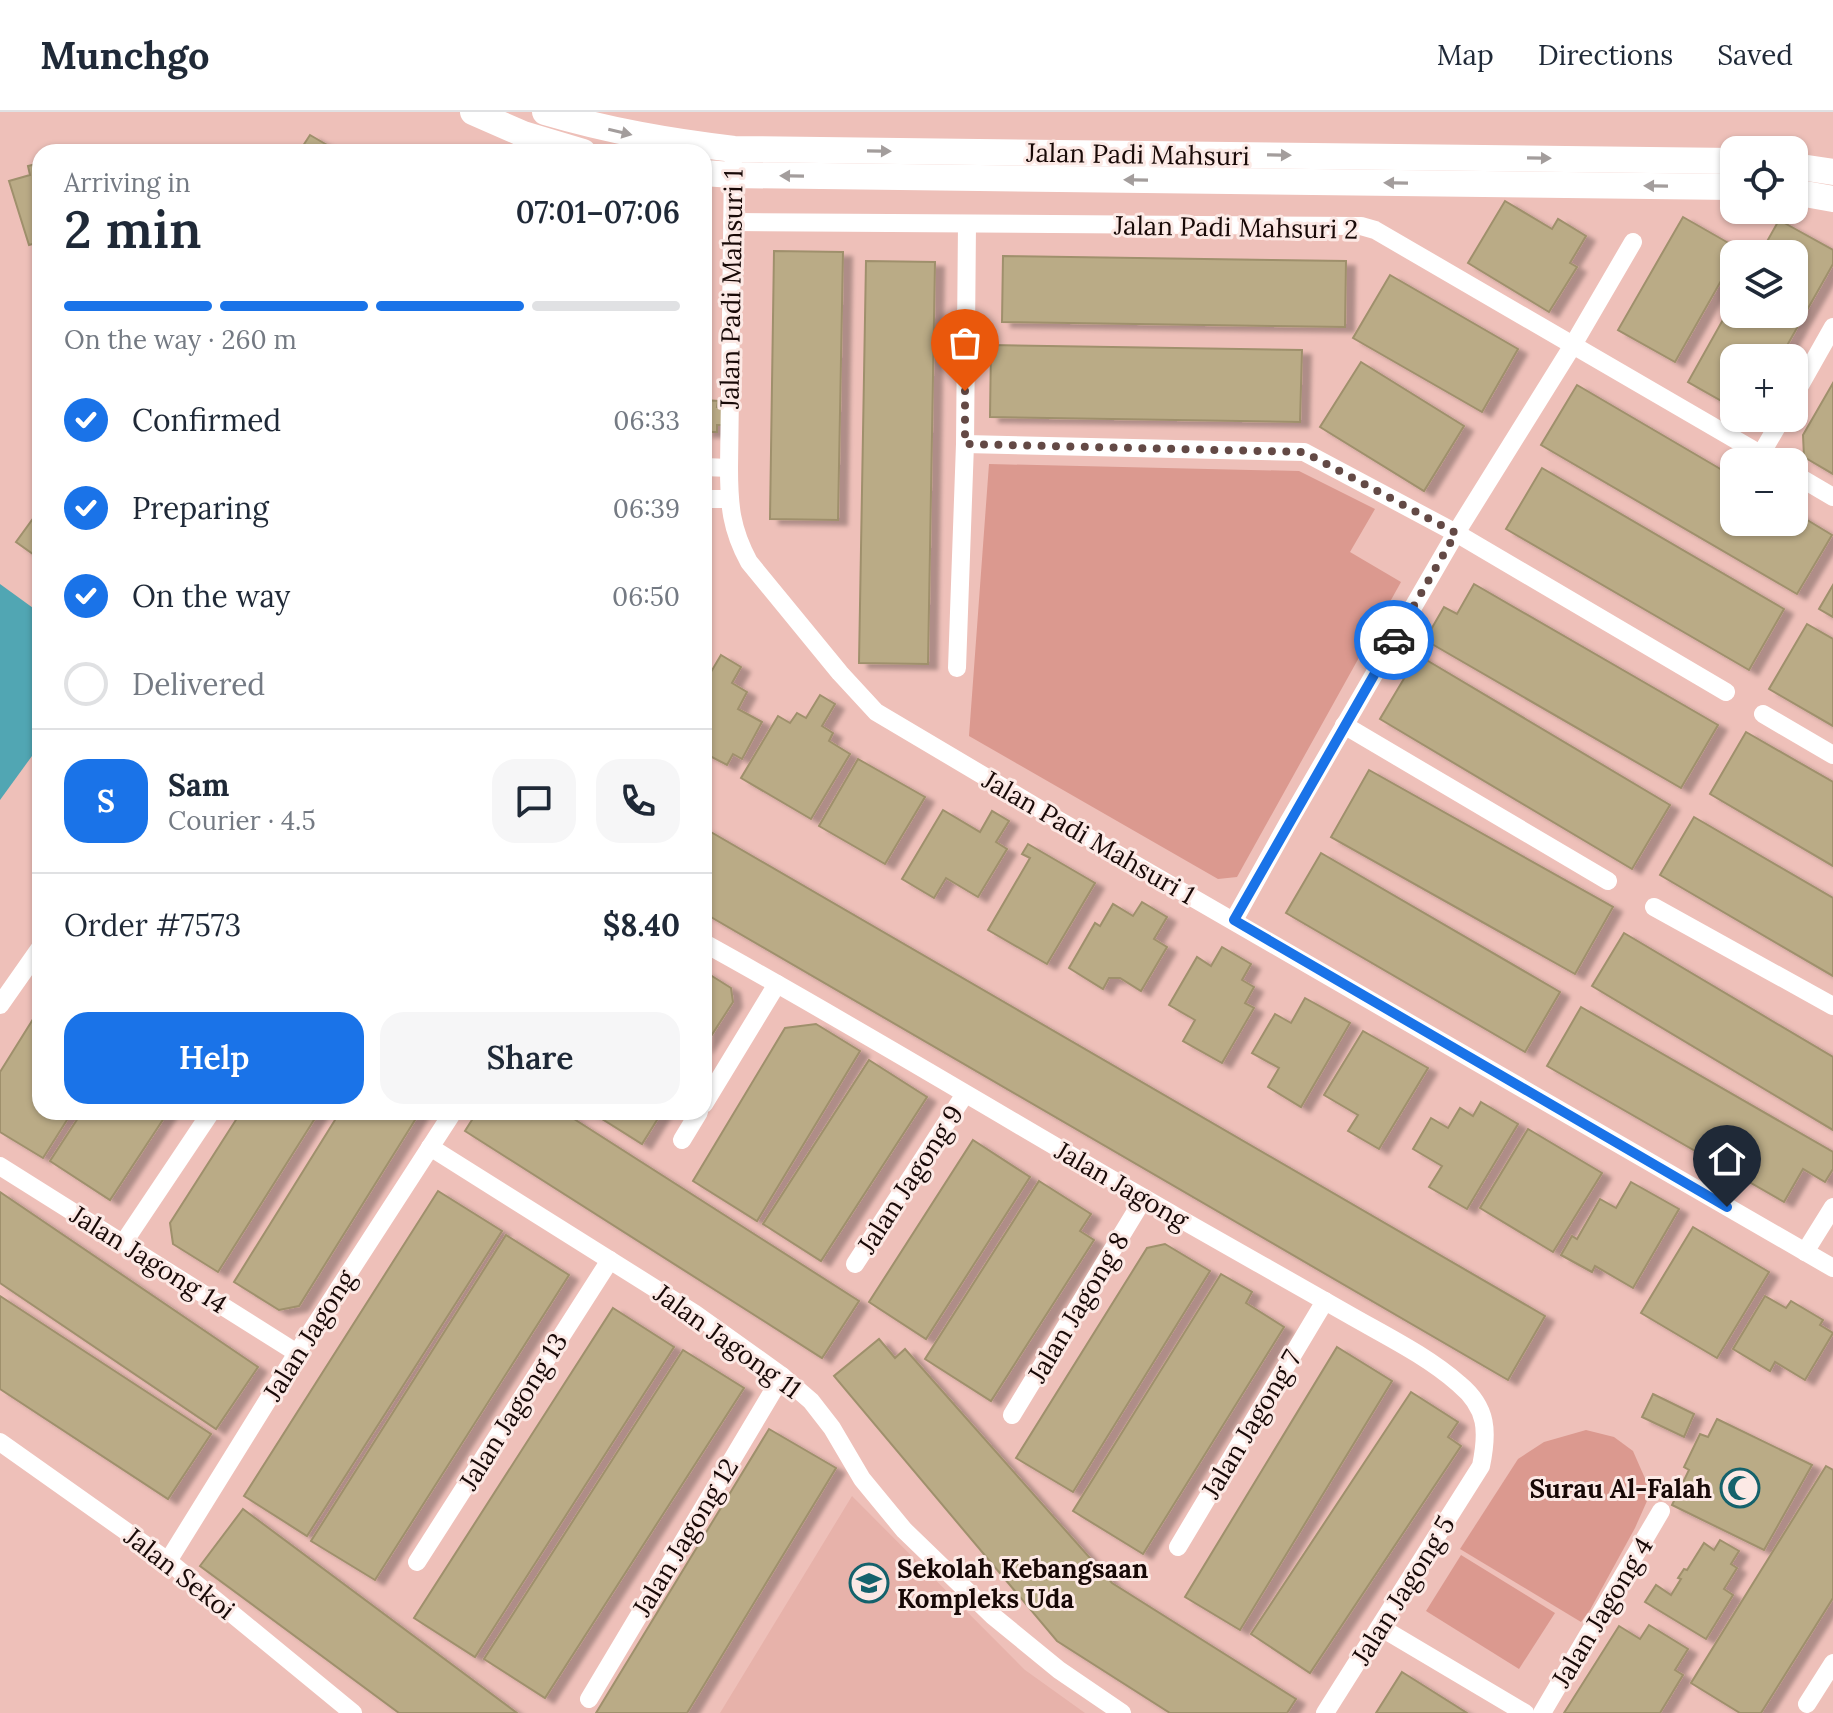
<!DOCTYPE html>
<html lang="en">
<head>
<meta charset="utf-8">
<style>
  body { margin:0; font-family:Lora,serif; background:#f6f6f7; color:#1f2937; height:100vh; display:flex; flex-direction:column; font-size:30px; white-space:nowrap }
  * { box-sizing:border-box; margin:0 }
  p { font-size:26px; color:#747a83 }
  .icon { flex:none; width:44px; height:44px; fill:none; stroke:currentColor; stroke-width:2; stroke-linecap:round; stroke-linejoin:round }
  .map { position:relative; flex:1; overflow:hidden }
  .panel { position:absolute; left:32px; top:32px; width:680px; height:976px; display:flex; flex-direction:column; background:#fff; border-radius:24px; box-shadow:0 2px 6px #0004 }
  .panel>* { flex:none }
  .buttons { position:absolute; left:1720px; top:24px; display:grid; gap:16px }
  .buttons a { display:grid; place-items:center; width:88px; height:88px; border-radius:16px; background:#fff; box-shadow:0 2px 6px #0004; font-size:40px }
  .pin { position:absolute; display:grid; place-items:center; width:68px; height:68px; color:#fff; margin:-82px -34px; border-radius:50% 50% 50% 0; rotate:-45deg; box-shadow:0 0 8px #0007 }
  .pin .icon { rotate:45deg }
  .courier { position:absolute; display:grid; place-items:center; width:80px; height:80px; margin:-40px; border:6px solid #1a73e8; border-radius:50%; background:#fff; color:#222; box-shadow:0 2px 10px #0007 }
  .overview em { font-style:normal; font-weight:600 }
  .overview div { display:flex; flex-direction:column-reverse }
  .overview { display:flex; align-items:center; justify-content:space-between; height:136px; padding:0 32px }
  h1 { font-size:52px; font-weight:600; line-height:60px }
  .bar { display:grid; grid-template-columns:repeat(4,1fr); gap:12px 8px; align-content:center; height:96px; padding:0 32px }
  .bar i { height:10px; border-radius:6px; background:#e0e1e3 }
  .bar .active { background:#1a73e8 }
  .bar p { grid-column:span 4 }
  .line { display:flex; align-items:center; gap:20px; padding:0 32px; border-top:2px solid #e0e1e3 }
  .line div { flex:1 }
  .round { display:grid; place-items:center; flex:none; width:84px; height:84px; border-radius:24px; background:#f6f6f7 }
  ol { padding:0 32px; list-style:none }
  li { display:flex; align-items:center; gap:24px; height:88px }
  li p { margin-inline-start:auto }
  li .icon { padding:8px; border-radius:50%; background:#1a73e8; color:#fff; stroke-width:4 }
  li:last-child { color:#747a83 }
  li i { width:44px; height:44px; border:4px solid #e0e1e3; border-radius:50% }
  .button { display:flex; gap:16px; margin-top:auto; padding:16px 32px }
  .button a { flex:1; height:92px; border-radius:24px; background:#1a73e8; color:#fff; font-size:32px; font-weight:600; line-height:92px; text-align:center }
  .button a+a { background:#f6f6f7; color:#1f2937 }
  header { display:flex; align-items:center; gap:48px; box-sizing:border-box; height:112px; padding:0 40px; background:#fff; border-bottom:2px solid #e0e1e3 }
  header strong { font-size:38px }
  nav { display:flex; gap:44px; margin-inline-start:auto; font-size:28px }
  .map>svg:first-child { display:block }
  .built { fill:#e7b2aa }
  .green { fill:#db998f }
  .water { fill:#51a6b3 }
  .building { fill:#baab86; stroke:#9f906c; stroke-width:2; filter:url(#shadow) }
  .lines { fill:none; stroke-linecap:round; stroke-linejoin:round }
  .street { stroke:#fff; stroke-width:18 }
  .secondary { stroke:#fff; stroke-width:26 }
  .oneway { fill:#a39d9c }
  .done { stroke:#634945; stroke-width:8; stroke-dasharray:0 14.4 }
  .route { stroke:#1a73e8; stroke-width:10 }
  .labels { text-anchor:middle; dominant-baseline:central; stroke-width:6; stroke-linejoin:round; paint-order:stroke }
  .street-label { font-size:26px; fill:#180907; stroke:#fce9e5 }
  .poi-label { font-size:26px; font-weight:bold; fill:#180907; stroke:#fce9e5; text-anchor:end }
</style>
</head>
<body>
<header>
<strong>Munchgo</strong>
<nav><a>Map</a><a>Directions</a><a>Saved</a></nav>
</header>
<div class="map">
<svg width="1833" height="1601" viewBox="0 0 1833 1601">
  <defs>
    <filter id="shadow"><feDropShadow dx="9" dy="5" stdDeviation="2" flood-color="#0004"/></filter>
  </defs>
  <rect width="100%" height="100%" fill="#eec0b9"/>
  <path class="built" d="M 852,1384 L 1025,1558 L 1085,1601 L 720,1601 Z"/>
  <g class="green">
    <path d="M 989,352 L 1299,359 L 1375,397 L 1350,440 L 1401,470 L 1237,765 L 1218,767 L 969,624 Z"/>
    <path d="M 1586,1318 L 1614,1325 L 1633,1339 L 1651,1380 L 1635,1416 L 1590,1498 L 1581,1510 L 1460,1437 L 1518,1347 L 1544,1330 Z"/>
    <path d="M 1461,1443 L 1555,1501 L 1519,1557 L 1426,1499 Z"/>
  </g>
  <path class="water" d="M 0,472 L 40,501 L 40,633 L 0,688 Z"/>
  <g class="building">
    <path d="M 310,23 L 339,40 L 299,40 Z"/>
    <path d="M 40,51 L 40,130 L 29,133 L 9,69 L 30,63 L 28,54 Z"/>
    <path d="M 1505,89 L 1552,117 L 1558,107 L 1586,124 L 1570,151 L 1577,155 L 1549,200 L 1468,151 Z"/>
    <path d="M 1683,105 L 1739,137 L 1736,142 L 1734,142 L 1734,146 L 1675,250 L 1618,218 Z"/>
    <path d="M 1779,108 L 1833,138 L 1833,152 L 1780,246 L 1734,246 L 1734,296 L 1688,270 L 1734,188 L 1734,202 L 1794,202 L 1794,142 L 1760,142 Z"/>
    <path d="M 774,139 L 843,140 L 838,408 L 770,407 Z"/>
    <path d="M 1003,144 L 1346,149 L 1345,215 L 1002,210 Z"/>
    <path d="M 866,149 L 935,150 L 928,552 L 859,551 Z"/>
    <path d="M 1390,163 L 1518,237 L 1482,300 L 1353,226 Z"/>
    <path d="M 991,233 L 1302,238 L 1300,310 L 990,305 Z"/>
    <path d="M 1361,250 L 1464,314 L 1424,379 L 1320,315 Z"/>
    <path d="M 1833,271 L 1833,362 L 1804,345 L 1803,323 Z"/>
    <path d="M 1577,273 L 1734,365 L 1734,410 L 1794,410 L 1794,400 L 1832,423 L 1797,482 L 1541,333 Z"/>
    <path d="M 704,288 L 718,289 L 717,295 L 723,295 L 722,313 L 717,313 L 717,320 L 704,320 Z"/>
    <path d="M 1542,356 L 1784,497 L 1749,558 L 1506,417 Z"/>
    <path d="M 32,408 L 40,414 L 40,447 L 16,430 Z"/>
    <path d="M 1474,472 L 1718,613 L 1681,676 L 1425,528 L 1444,495 L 1457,502 Z"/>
    <path d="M 1833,473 L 1833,505 L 1819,497 Z"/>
    <path d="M 1807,512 L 1833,527 L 1833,614 L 1769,577 Z"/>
    <path d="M 721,543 L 741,555 L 732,571 L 747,580 L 738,597 L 762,610 L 742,647 L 733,642 L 727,653 L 704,641 L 704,556 L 711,560 Z"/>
    <path d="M 1418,543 L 1670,693 L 1632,757 L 1380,607 Z"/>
    <path d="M 820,583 L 835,592 L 822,614 L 833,621 L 829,629 L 850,642 L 811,707 L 741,666 L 778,604 L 790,611 L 797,601 L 806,606 Z"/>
    <path d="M 1746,620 L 1833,670 L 1833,754 L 1710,682 Z"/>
    <path d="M 858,647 L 925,685 L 885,752 L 819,714 Z"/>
    <path d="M 1369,658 L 1613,795 L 1575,862 L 1331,725 Z"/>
    <path d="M 943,698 L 980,720 L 992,699 L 1009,709 L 996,730 L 1007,737 L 978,785 L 946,766 L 934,786 L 902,767 Z"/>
    <path d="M 1694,705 L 1833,786 L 1833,864 L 1660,763 Z"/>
    <path d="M 704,716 L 1545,1204 L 1508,1268 L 704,801 Z"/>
    <path d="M 1028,732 L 1095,771 L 1047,852 L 988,818 L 1030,746 L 1022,742 Z"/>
    <path d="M 1321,741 L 1560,880 L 1525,940 L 1286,801 Z"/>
    <path d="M 1142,790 L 1167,805 L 1154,827 L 1167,835 L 1141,879 L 1120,866 L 1109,866 L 1103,877 L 1069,856 L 1095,811 L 1100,814 L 1113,792 L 1133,804 Z"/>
    <path d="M 1624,821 L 1833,945 L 1833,1018 L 1592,874 Z"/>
    <path d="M 1222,835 L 1251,852 L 1242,868 L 1254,875 L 1245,891 L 1254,896 L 1222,951 L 1183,929 L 1195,908 L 1169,893 L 1197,845 L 1211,854 Z"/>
    <path d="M 704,859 L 731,876 L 733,890 L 704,935 Z"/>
    <path d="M 1305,886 L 1350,911 L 1301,995 L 1268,975 L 1279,956 L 1252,941 L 1275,902 L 1291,911 Z"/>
    <path d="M 1581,895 L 1833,1040 L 1833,1057 L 1825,1070 L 1803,1057 L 1784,1090 L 1547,954 Z"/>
    <path d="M 40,896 L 40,1000 L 72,1000 L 43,1046 L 0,1020 L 0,960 Z"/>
    <path d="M 816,912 L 860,939 L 757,1109 L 693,1069 L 785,916 Z"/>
    <path d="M 1363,919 L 1428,956 L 1379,1037 L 1348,1019 L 1358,1003 L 1324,983 Z"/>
    <path d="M 869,948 L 927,985 L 821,1149 L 763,1112 Z"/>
    <path d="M 1481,990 L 1518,1012 L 1467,1097 L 1429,1075 L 1442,1054 L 1413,1037 L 1431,1006 L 1448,1016 L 1460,996 L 1473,1004 Z"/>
    <path d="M 82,1000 L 168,1000 L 110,1088 L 50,1049 Z"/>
    <path d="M 241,1000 L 319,1000 L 218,1160 L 173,1132 L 170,1111 Z"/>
    <path d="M 340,1000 L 420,1000 L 299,1194 L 279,1198 L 234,1170 Z"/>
    <path d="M 477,1000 L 563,1000 L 859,1189 L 822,1246 L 465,1019 Z"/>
    <path d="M 591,1000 L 662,1000 L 642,1032 Z"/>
    <path d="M 1528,1017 L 1602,1061 L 1553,1140 L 1480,1096 Z"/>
    <path d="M 973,1028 L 1030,1065 L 926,1227 L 869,1190 Z"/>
    <path d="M 1039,1069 L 1091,1102 L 1080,1119 L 1094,1128 L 991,1289 L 925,1247 Z"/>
    <path d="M 1631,1070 L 1679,1097 L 1633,1176 L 1595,1154 L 1592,1160 L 1561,1143 L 1572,1124 L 1577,1127 L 1600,1087 L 1616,1096 Z"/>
    <path d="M 438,1079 L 502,1119 L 307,1424 L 244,1384 Z"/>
    <path d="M 0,1080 L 258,1255 L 216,1317 L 0,1171 Z"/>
    <path d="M 1693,1115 L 1769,1160 L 1717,1246 L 1641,1201 Z"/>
    <path d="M 506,1123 L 569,1163 L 375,1468 L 311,1429 Z"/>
    <path d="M 1165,1132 L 1210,1159 L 1073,1380 L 1016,1346 L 1147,1136 Z"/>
    <path d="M 1221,1162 L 1252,1180 L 1246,1191 L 1284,1215 L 1143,1442 L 1073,1399 Z"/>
    <path d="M 0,1184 L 211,1322 L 168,1387 L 0,1277 Z"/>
    <path d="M 1765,1184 L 1786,1196 L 1791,1189 L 1823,1208 L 1820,1213 L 1833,1221 L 1805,1268 L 1775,1250 L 1770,1259 L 1733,1237 Z"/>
    <path d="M 613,1196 L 674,1235 L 475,1545 L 414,1506 Z"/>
    <path d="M 879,1227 L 895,1246 L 905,1237 L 1112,1471 L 1296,1587 L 1287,1601 L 1170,1601 L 1057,1529 L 834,1264 Z"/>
    <path d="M 1337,1235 L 1392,1269 L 1240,1518 L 1185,1485 Z"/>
    <path d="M 683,1238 L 744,1276 L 545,1586 L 484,1547 Z"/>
    <path d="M 1411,1280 L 1458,1310 L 1448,1325 L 1461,1334 L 1310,1561 L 1251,1522 Z"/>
    <path d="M 1653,1282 L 1694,1302 L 1684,1325 L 1642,1305 Z"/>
    <path d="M 1717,1307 L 1812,1353 L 1764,1438 L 1672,1393 L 1689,1358 L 1684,1355 L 1700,1322 L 1708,1325 Z"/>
    <path d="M 769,1317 L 836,1356 L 687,1601 L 596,1601 Z"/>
    <path d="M 1826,1354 L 1833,1358 L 1833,1486 L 1761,1601 L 1740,1601 L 1691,1571 Z"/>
    <path d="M 243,1397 L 517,1601 L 399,1601 L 200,1454 Z"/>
    <path d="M 1720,1428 L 1739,1439 L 1731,1452 L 1737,1456 L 1724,1477 L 1733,1483 L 1706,1527 L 1645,1490 L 1656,1473 L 1671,1483 L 1681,1467 L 1678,1466 L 1684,1457 L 1687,1458 L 1704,1431 L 1714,1438 Z"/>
    <path d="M 1649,1513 L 1688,1537 L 1675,1558 L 1683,1563 L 1660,1601 L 1564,1601 L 1619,1514 L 1640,1527 Z"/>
    <path d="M 1402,1560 L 1467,1601 L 1376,1601 Z"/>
  </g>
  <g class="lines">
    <g class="street">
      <path d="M 733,52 L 729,356 C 729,393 731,417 749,450 L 840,561 L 876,600 L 1053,705 L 1833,1156"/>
      <path d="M 732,110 L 1361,114 L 1375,118 L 1774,350"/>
      <path d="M 1794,284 L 1833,215"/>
      <path d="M 965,332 L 1304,340 L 1456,421 L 1726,580"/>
      <path d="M 1761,342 L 1782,306"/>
      <path d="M 704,355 L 729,356"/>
      <path d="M 1794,362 L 1833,385"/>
      <path d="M 704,387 L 729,387"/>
      <path d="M 957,556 L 965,332 L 967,112"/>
      <path d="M 1763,602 L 1833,643"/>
      <path d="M 1344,613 L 1608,769"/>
      <path d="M 1654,795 L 1833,894"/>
      <path d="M 1234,808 L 1288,711 L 1456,421 L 1573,233 L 1633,130"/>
      <path d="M 704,831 C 864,919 1019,1015 1177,1105 C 1233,1137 1290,1169 1346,1201 C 1384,1223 1426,1243 1459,1272 C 1488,1296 1488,1320 1481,1354 L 1325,1601"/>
      <path d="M 0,893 L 40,836"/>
      <path d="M 704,992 L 777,872"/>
      <path d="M 682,1028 L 699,1000"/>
      <path d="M 430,1035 L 694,1201 L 782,1264 L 811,1289 L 832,1316 L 862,1367 L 904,1418 L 993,1504 L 1059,1558 L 1122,1601"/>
      <path d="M 0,1054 L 297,1241"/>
      <path d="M 124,1130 L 211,1000"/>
      <path d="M 1805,1140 L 1833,1095"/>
      <path d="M 855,1152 L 965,982"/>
      <path d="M 1012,1303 L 1144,1086"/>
      <path d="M 0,1330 L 168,1449 L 353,1601"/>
      <path d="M 1178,1435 L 1325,1189"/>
      <path d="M 168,1449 L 297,1241 L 453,1000"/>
      <path d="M 417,1450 L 610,1148"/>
      <path d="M 1380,1515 L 1525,1601"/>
      <path d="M 589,1587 L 782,1264"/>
      <path d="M 1807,1592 L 1833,1551"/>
      <path d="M 1542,1601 L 1661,1399"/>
    </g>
    <g class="secondary">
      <path d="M 473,0 L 523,22 L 583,40"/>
      <path d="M 545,0 C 610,19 667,29 734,37 L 1734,49"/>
      <path d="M 1794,54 L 1833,60"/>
      <path d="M 704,61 L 732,63 L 1734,75"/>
      <path d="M 1794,80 L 1833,87"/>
    </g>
  </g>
  <defs><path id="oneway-solid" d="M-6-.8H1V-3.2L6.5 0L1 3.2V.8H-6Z" transform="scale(2)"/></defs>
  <g class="oneway">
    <use href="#oneway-solid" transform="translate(620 20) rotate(13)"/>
    <use href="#oneway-solid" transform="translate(879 39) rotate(1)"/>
    <use href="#oneway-solid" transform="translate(1279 43) rotate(1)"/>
    <use href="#oneway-solid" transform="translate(1539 46) rotate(1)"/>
    <use href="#oneway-solid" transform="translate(792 64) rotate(-179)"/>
    <use href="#oneway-solid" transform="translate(1136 68) rotate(-179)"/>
    <use href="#oneway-solid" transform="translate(1396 71) rotate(-179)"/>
    <use href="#oneway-solid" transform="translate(1656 74) rotate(-179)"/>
  </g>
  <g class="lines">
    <path class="done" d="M 965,279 L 965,332 L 1304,340 L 1456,421 L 1394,528"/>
    <path class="route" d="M 1394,528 L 1234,808 L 1727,1095"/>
  </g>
  <defs>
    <symbol id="mosque-ring" viewBox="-11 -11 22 22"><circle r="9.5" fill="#fce9e5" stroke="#14626c" stroke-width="1.5"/><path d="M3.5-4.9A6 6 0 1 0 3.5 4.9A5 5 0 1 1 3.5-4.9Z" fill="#14626c"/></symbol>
    <symbol id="school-ring" viewBox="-11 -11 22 22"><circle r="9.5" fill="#fce9e5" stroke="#14626c" stroke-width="1.5"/><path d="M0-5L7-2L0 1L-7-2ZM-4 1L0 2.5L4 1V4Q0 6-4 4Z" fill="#14626c"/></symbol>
  </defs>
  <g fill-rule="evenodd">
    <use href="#mosque-ring" x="1718" y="1354" width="44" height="44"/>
    <use href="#school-ring" x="847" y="1449" width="44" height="44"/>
  </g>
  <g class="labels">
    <g class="street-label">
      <text transform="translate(1138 42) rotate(1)">Jalan Padi Mahsuri</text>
      <text transform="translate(1236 115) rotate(1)">Jalan Padi Mahsuri 2</text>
      <text transform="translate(731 177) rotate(-89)">Jalan Padi Mahsuri 1</text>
      <text transform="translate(1089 725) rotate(30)">Jalan Padi Mahsuri 1</text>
      <text transform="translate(910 1067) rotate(-57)">Jalan Jagong 9</text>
      <text transform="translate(1122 1073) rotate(30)">Jalan Jagong</text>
      <text transform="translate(149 1147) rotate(32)">Jalan Jagong 14</text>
      <text transform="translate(1078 1195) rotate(-59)">Jalan Jagong 8</text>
      <text transform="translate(309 1223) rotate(-58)">Jalan Jagong</text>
      <text transform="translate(728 1229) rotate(36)">Jalan Jagong 11</text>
      <text transform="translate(513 1299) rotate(-58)">Jalan Jagong 13</text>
      <text transform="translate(1251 1312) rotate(-59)">Jalan Jagong 7</text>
      <text transform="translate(685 1425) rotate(-59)">Jalan Jagong 12</text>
      <text transform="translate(180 1461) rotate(38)">Jalan Sekoi</text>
      <text transform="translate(1403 1478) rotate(-58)">Jalan Jagong 5</text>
      <text transform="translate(1602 1500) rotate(-59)">Jalan Jagong 4</text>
    </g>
    <g class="poi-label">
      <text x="1712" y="1376">Surau Al-Falah</text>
      <text x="897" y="1456" text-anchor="start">Sekolah Kebangsaan<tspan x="897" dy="30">Kompleks Uda</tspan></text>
    </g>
  </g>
</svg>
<div class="buttons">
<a><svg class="icon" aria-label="locate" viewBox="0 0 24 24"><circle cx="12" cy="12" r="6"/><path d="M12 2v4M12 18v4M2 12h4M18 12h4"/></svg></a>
<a><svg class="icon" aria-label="layers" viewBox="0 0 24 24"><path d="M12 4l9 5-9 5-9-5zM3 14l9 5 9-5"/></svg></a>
<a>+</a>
<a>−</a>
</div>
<div class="pin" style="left:965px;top:279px;background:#ea580c"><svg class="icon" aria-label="bag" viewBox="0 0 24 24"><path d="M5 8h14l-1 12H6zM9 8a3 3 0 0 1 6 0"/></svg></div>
<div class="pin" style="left:1727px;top:1095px;background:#1f2937"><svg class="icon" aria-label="home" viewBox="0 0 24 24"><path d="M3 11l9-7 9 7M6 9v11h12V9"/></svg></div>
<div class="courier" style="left:1394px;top:528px"><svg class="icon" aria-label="car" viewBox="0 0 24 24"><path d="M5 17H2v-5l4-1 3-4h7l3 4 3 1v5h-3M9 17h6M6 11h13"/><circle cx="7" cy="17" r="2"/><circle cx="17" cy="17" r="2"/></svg></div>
<section class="panel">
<div class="overview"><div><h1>2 min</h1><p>Arriving in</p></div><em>07:01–07:06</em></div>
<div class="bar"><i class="active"></i><i class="active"></i><i class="active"></i><i></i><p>On the way · 260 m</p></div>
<ol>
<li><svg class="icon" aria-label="check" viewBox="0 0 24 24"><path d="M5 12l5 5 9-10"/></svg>Confirmed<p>06:33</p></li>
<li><svg class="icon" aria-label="check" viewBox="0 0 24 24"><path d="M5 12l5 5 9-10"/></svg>Preparing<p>06:39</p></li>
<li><svg class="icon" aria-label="check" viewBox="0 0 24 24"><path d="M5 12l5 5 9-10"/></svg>On the way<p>06:50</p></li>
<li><i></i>Delivered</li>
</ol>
<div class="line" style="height:144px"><b class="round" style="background:#1a73e8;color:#fff">S</b><div><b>Sam</b><p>Courier · 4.5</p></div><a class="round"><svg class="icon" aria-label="chat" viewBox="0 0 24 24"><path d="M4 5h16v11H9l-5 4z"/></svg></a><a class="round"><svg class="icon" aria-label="phone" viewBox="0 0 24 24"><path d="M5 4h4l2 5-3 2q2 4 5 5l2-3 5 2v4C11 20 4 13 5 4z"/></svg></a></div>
<div class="line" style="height:104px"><div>Order #7573</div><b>$8.40</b></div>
<div class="button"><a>Help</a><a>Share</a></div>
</section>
</div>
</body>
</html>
